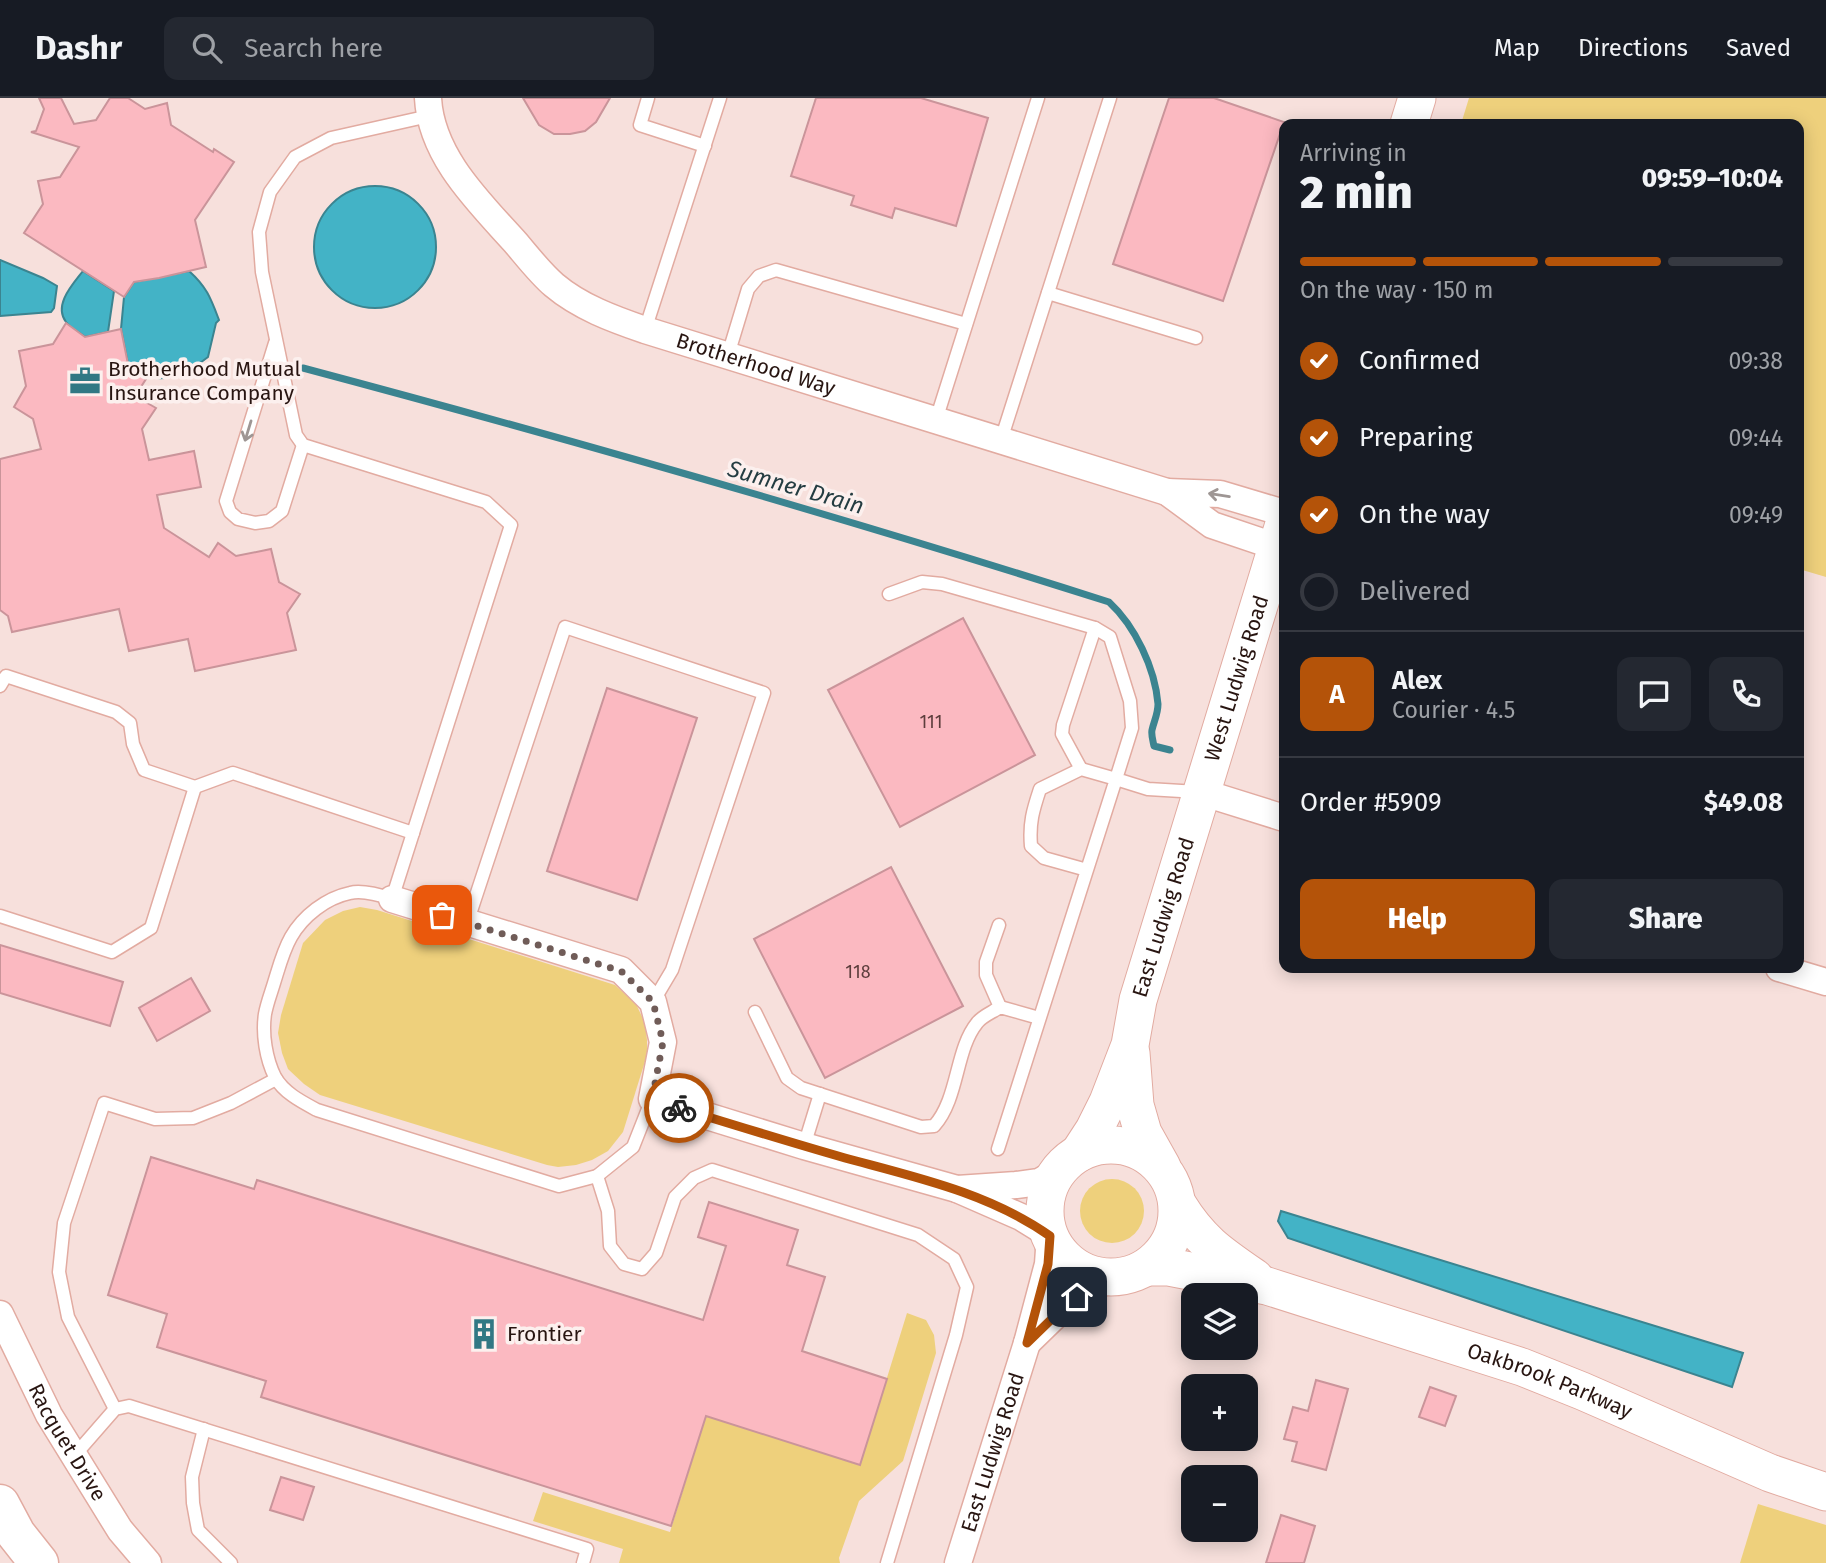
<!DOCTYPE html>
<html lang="en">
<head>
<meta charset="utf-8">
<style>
  body { margin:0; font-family:"Fira Sans",sans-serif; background:#242831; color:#f1f3f6; height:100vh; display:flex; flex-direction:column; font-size:26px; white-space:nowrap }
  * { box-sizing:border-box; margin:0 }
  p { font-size:23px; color:#9ea1a6 }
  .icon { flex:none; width:38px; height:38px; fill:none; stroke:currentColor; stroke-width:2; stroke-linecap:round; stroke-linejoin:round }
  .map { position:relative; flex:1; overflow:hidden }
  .sheet { position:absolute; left:1279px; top:21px; width:525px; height:854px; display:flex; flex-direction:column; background:#171b24; border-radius:14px; box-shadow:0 4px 18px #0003 }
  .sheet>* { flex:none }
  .controls { position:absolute; left:1181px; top:1185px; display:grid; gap:14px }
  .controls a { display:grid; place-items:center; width:77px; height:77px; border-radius:14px; background:#171b24; box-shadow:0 4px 18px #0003; font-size:35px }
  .pin { position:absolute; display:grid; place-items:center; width:60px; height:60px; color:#fff; margin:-30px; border-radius:14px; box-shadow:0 4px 10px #0006 }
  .courier { position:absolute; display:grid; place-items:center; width:70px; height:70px; margin:-35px; border:5px solid #b45309; border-radius:50%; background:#fff; color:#222; box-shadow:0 2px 9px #0007 }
  .head em { font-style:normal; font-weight:800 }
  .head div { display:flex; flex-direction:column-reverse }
  .head { display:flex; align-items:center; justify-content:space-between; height:119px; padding:0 21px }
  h1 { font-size:46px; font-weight:800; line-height:52px }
  .bar { display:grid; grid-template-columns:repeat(4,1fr); gap:10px 7px; align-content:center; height:84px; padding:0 21px }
  .bar i { height:9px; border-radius:5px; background:#363941 }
  .bar .current { background:#b45309 }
  .bar p { grid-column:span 4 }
  .line { display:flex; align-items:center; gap:18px; padding:0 21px; border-top:2px solid #363941 }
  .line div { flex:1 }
  .round { display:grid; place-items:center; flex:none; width:74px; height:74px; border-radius:14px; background:#242831 }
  ol { padding:0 21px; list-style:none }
  li { display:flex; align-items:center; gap:21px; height:77px }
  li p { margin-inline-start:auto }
  li .icon { padding:7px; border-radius:50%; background:#b45309; color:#fff; stroke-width:4 }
  li:last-child { color:#9ea1a6 }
  li i { width:38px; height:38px; border:4px solid #363941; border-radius:50% }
  .cta { display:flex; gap:14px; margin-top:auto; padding:14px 21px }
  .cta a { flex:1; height:80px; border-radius:14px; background:#b45309; color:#fff; font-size:28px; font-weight:800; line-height:80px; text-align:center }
  .cta a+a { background:#242831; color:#f1f3f6 }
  header { display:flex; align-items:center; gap:42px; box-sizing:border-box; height:98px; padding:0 35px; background:#171b24; border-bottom:2px solid #363941 }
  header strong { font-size:33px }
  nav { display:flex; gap:38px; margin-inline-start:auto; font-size:24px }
  .search { width:490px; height:63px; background:#242831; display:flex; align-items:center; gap:18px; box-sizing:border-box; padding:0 24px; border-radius:14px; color:#9ea1a6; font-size:26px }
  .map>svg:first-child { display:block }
  .green { fill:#eed07c }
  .water { fill:#43b3c6; stroke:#3b8490; stroke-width:2 }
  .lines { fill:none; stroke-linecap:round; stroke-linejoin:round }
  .stream { stroke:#3b8490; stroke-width:7 }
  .building { fill:#fbb9c1; stroke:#ca949a; stroke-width:2 }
  .lane-casing { stroke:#e2aba1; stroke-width:15 }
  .street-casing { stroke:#e2aba1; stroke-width:29 }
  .secondary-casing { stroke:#e2aba1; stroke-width:39 }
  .highway-casing { stroke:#e2aba1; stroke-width:41 }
  .lane { stroke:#fff; stroke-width:12 }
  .street { stroke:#fff; stroke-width:26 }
  .secondary { stroke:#fff; stroke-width:37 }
  .highway { stroke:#fff; stroke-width:38 }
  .oneway { stroke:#9e9694 }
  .done { stroke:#705c58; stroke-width:7; stroke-dasharray:0 12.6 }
  .route { stroke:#b45309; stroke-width:9 }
  .labels { text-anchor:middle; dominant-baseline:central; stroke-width:7; stroke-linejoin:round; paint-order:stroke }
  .number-label { font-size:18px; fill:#5d3e3d }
  .street-label { font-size:21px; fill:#281511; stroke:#fcf0ee }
  .poi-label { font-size:21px; fill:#281511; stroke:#fcf0ee; text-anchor:start }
  .water-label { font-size:23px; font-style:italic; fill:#243d42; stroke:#fcf0ee }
</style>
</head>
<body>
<header>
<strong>Dashr</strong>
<div class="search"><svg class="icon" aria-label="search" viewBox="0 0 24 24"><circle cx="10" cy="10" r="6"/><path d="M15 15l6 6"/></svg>Search here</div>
<nav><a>Map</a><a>Directions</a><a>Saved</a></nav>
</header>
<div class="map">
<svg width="1826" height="1465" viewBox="0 0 1826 1465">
  <rect width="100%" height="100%" fill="#f7e0dc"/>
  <g class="green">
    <path d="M 1469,0 L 1826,0 L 1826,479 L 1799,471 L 1799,26 L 1461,26 Z"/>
    <path d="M 360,809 L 377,812 L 615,887 L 636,906 L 645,925 L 647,942 L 647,957 L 623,1034 L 608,1053 L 592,1062 L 576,1067 L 558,1069 L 547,1067 L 320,997 L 304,986 L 288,971 L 282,955 L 278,935 L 281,917 L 303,845 L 325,822 L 343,813 Z"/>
    <circle cx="1112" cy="1113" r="32"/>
    <path d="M 907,1215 L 926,1222 L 934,1237 L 936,1255 L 903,1363 L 859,1403 L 839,1460 L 840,1465 L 619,1465 L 623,1451 L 533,1423 L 543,1394 L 670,1434 L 706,1318 L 860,1367 Z"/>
    <path d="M 1758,1406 L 1826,1427 L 1826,1465 L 1740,1465 Z"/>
  </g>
  <g class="water">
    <circle cx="375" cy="149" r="61"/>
    <path d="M 0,162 L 43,180 L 57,188 L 54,210 L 51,214 L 0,218 Z"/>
    <path d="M 83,173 L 114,193 L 108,234 L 85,239 C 79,234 70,230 66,224 C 53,207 73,186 83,173 Z"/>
    <path d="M 189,173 C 207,189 211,201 219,222 L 216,225 L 208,259 C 193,271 168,286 148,278 C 141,275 134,270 128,266 L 121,231 L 124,199 L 134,184 Z"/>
    <path d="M 1281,1113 L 1743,1255 L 1732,1289 L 1288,1140 L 1278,1123 Z"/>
  </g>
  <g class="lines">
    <path class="stream" d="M 303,270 C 573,342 842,419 1109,504 C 1135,528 1155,570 1158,606 C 1158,616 1154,623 1152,632 C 1151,637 1153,643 1154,648 L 1170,652"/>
  </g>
  <g class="building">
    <path d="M 39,0 L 61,0 L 74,26 L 96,22 L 110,0 L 128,0 L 145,11 L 167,5 L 171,27 L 213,54 L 214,51 L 234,64 L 195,122 L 206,169 L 159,180 L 134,184 L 124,199 L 24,135 L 43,106 L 38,83 L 60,79 L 79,49 L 31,34 L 36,33 L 44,11 Z"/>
    <path d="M 523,0 L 610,0 L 596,24 L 585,33 L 570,36 L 554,36 L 539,27 Z"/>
    <path d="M 816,0 L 921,0 L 988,20 L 956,128 L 895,110 L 892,120 L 851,107 L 854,98 L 791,78 Z"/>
    <path d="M 1169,0 L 1214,0 L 1284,24 L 1223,203 L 1113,166 Z"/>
    <path d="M 66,225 L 85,239 L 121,231 L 128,266 L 148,278 L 135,298 L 156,310 L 142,331 L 149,362 L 194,353 L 201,389 L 157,397 L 164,430 L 209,459 L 218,445 L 236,458 L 271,451 L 279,484 L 300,496 L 287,515 L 296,552 L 195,573 L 188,541 L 129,553 L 119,511 L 12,534 L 8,518 L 0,512 L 0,361 L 41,351 L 33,321 L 14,309 L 26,288 L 19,253 L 53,246 Z"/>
    <path d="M 963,520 L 1035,657 L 900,729 L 828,592 Z"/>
    <path d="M 607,590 L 697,620 L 637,802 L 547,773 Z"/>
    <path d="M 891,769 L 963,908 L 825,980 L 754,841 Z"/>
    <path d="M 0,847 L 123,884 L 110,928 L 0,895 Z"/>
    <path d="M 191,880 L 210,913 L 157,943 L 139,910 Z"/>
    <path d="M 151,1059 L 254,1091 L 257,1082 L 703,1222 L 726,1148 L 698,1139 L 709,1104 L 798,1132 L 787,1167 L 825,1179 L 802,1253 L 887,1281 L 860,1367 L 706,1318 L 671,1428 L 261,1299 L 266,1283 L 157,1249 L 167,1216 L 108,1197 Z"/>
    <path d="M 1316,1282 L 1348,1291 L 1326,1372 L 1292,1363 L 1297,1344 L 1284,1341 L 1293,1309 L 1308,1313 Z"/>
    <path d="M 1430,1289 L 1456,1298 L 1445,1328 L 1419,1319 Z"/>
    <path d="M 281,1379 L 314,1389 L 303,1422 L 270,1412 Z"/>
    <path d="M 1281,1417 L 1315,1428 L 1304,1465 L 1266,1465 Z"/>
  </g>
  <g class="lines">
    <defs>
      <g id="lane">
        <path d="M 648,0 L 640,27 L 705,48"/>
        <path d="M 429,18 L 331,40 L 295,59 L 270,94 L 259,134 L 262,174 L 296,337 L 303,347 L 486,404 L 511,427 L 392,801 C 380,797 362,792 350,795 C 326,800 303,818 291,839 C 283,853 279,869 274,885 C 271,895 267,905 265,916 C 262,936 266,961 275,979 C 284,995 302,1004 317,1012 L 559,1088 L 597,1078 L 633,1049 L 652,1001"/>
        <path d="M 1048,195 L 1196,240"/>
        <path d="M 645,232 L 720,0"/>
        <path d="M 275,245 L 226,403 L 230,414 L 238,421 L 255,425 L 269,423 L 282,413 L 303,347"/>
        <path d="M 728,257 L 748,191 L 759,178 L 776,172 L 966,226"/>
        <path d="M 936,322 L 1038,0"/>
        <path d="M 1001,342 L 1110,0"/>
        <path d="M 889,496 L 922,484 L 942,486 L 1095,530 L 1110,539 L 1130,603 L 1132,630 L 1116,681 L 1148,691 L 1198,694"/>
        <path d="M 0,588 L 6,578 L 116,614 L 130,625 L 133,646 L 144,672 L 195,689 L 233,675 L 413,735"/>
        <path d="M 1081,671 L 1062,636 L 1063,627 L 1095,530"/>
        <path d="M 0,818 L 112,854 L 151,830 L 195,689"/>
        <path d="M 467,825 L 565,529 L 764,595 L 672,872 L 653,904"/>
        <path d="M 999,827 L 986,864 L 986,877 L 1000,909"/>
        <path d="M 755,914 L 787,980 L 801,990 L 921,1029 L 934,1028 C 959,1000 955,952 977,925 C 982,918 993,914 1000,909 L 1039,920"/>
        <path d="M 804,1048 L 820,996"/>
        <path d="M 998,1051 L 1116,681 L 1081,671 L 1040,691 C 1033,712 1029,725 1031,748 L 1044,760 L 1087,772"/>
        <path d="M 597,1078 L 608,1113 L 610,1148 L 624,1166 L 642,1171 L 656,1155 L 675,1099 L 694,1080 L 712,1072 L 918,1137 L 954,1161 L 967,1189 L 956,1237 L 887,1465"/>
        <path d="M 115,1311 L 68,1219 L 59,1174 L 64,1125 L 104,1005 L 155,1021 L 193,1020 L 231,1005 L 276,981"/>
        <path d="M 204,1331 L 192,1379 L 193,1405 L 198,1432 L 231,1465"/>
        <path d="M 74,1358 L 115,1311 L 129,1308 L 587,1451 L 583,1465"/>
      </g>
      <g id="street">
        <path id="s1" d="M 428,0 C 431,58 478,103 515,144 C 527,158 540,175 554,187 C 580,209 613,221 645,232 L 1167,394"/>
        <path d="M 1277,449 L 1212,427 L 1167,394 L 1220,396 L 1284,415"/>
        <path d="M 1201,694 L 1284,720"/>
        <path d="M 392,801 L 621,872 L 653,904 L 663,944 L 652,1001 L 804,1048 L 957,1091"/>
        <path d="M 1779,870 L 1826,884"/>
        <path d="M 1060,1072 L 1039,1084 L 1016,1087 L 957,1091 L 1021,1119 L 1050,1137 L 1048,1166 L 1027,1245 L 1062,1211 L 1087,1191 L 1116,1179"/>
        <path id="s2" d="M 0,1216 L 49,1317 L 120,1432 L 148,1465"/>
        <path id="s3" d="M 958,1465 L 1027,1245"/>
      </g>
      <g id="secondary">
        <path d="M 1409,26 L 1417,0"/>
        <path d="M 1131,955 L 1135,1007 L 1143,1035 L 1162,1069"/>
        <circle cx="1111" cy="1113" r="66"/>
        <path id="s4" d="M 1079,1055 L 1094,1032 L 1108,1004 L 1130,947 L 1138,902 L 1284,426"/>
        <path d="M 1178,1107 C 1200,1143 1220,1156 1255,1180"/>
        <path id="s5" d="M 1147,1169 L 1169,1169 L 1267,1188 L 1522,1269 L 1582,1293 L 1770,1375 L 1826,1394"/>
      </g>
      <path id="highway" d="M 0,1406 L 16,1436 L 39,1465"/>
    </defs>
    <use href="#lane" class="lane-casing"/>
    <use href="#street" class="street-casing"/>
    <use href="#secondary" class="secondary-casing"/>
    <use href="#highway" class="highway-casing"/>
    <use href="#lane" class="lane"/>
    <use href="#street" class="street"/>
    <use href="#secondary" class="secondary"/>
    <use href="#highway" class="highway"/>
  </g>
  <defs><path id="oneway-shaft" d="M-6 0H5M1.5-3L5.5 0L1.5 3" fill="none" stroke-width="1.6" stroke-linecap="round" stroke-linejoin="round" transform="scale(1.75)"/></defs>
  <g class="oneway">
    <use href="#oneway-shaft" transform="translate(248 333) rotate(107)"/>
    <use href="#oneway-shaft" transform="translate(1219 397) rotate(-171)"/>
  </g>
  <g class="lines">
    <path class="done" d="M 442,817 L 621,873 L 653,904 L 663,944 L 652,1001 L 679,1010"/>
    <path class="route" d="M 679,1010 C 734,1027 789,1044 845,1060 C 915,1079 989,1095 1050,1138 L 1048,1166 L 1027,1245 L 1062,1211 L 1077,1199"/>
  </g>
  <defs>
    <symbol id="office-bare" viewBox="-9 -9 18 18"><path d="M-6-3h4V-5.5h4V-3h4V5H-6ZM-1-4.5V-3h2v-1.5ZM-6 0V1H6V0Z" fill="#317884" stroke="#fcf0ee" stroke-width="2.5" paint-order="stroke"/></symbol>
    <symbol id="building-bare" viewBox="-9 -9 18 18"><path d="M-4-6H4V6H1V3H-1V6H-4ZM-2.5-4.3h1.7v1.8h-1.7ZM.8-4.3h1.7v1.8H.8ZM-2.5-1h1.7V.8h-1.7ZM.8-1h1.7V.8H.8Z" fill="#317884" stroke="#fcf0ee" stroke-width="2.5" paint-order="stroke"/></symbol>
  </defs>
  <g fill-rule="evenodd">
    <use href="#office-bare" x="63" y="261" width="44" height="44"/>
    <use href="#building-bare" x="462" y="1214" width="44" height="44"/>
  </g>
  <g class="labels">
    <g class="number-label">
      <text x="931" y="624">111</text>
      <text x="858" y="874">118</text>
    </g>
    <g class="street-label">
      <text stroke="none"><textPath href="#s1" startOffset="448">Brotherhood Way</textPath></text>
      <text stroke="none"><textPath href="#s4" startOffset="502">West Ludwig Road</textPath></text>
      <text stroke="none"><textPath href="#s4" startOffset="252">East Ludwig Road</textPath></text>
      <text stroke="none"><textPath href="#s5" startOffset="420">Oakbrook Parkway</textPath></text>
      <text stroke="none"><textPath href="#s2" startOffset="145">Racquet Drive</textPath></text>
      <text stroke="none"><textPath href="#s3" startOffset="116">East Ludwig Road</textPath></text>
    </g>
    <g class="poi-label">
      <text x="108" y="271">Brotherhood Mutual<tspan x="108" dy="24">Insurance Company</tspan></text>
      <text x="507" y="1236">Frontier</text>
    </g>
    <g class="water-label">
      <text transform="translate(796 389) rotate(16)">Sumner Drain</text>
    </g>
  </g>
</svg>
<div class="controls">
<a><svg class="icon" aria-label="layers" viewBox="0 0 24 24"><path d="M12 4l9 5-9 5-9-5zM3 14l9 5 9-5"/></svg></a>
<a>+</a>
<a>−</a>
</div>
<div class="pin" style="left:442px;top:817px;background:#ea580c"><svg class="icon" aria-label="bag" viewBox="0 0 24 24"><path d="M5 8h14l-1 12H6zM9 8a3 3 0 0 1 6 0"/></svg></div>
<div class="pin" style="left:1077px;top:1199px;background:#1f2937"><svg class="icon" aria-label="home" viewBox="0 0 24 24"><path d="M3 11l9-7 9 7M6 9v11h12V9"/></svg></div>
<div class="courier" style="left:679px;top:1010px"><svg class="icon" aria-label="bike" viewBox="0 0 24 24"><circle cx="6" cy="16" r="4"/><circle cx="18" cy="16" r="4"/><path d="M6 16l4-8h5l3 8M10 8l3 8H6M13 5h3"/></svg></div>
<section class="sheet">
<div class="head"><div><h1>2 min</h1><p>Arriving in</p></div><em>09:59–10:04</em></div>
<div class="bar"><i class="current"></i><i class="current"></i><i class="current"></i><i></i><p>On the way · 150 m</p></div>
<ol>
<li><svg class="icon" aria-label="check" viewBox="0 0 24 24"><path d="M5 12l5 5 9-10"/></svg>Confirmed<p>09:38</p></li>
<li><svg class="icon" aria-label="check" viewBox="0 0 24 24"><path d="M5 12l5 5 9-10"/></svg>Preparing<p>09:44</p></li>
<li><svg class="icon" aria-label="check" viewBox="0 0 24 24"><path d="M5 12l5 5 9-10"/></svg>On the way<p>09:49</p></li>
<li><i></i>Delivered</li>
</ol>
<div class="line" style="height:126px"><b class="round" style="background:#b45309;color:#fff">A</b><div><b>Alex</b><p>Courier · 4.5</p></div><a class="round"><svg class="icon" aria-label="chat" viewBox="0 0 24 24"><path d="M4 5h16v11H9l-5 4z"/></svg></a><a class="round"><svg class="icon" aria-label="phone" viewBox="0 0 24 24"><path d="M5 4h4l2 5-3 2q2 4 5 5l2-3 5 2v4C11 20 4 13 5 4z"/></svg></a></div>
<div class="line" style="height:91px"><div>Order #5909</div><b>$49.08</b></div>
<div class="cta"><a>Help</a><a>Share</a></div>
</section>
</div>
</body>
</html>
